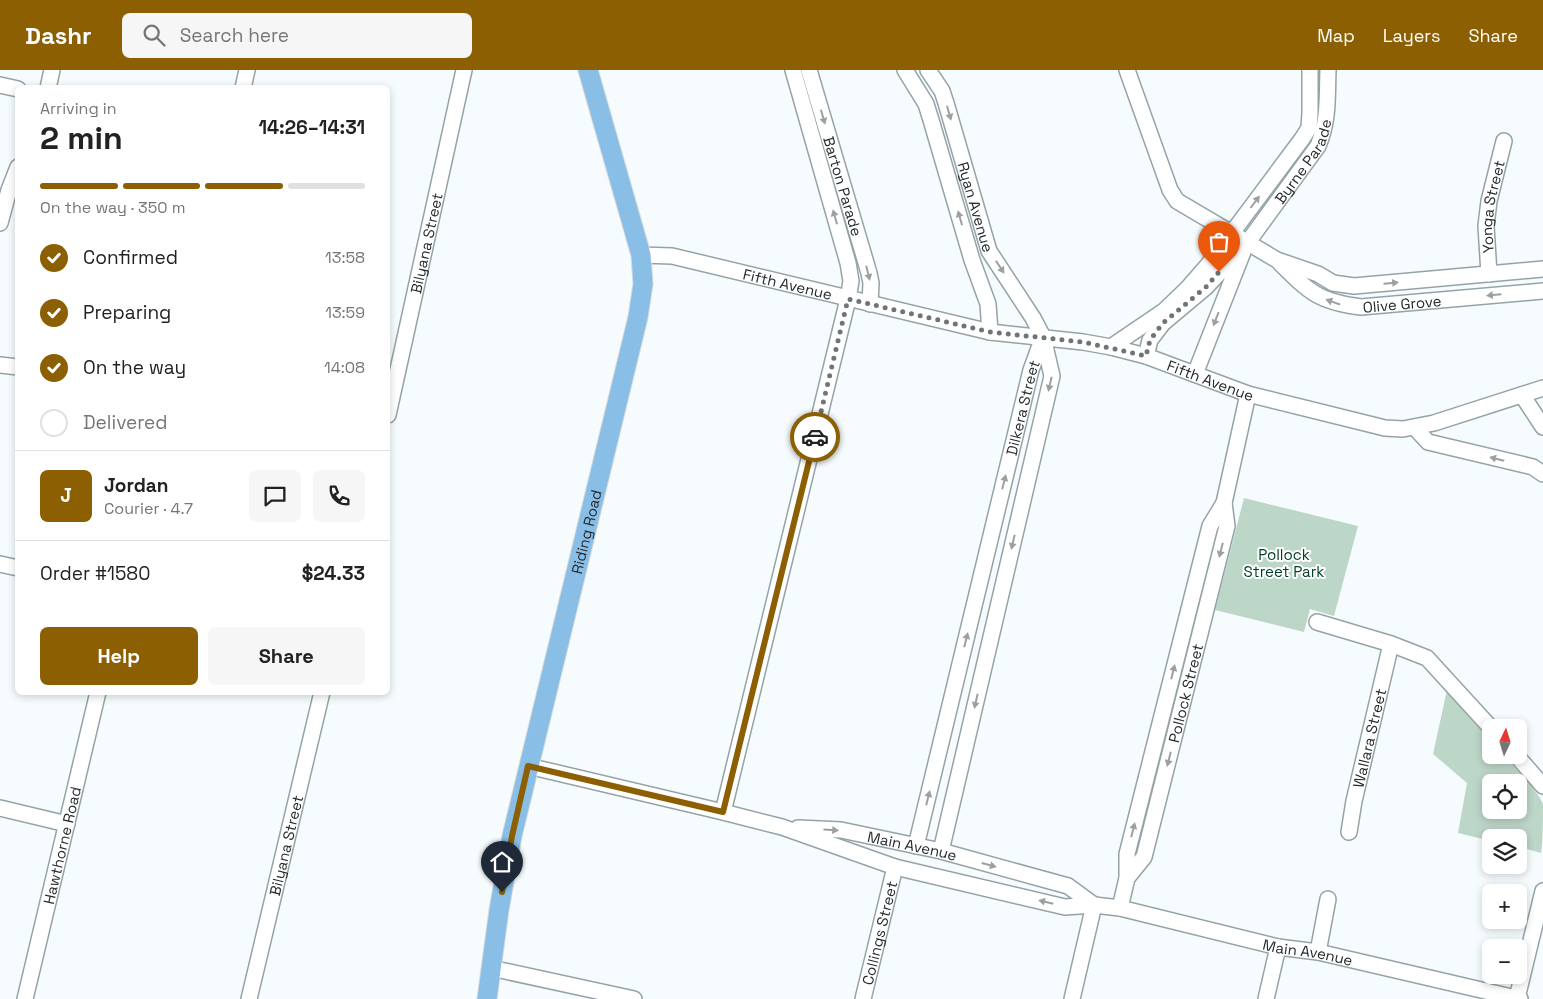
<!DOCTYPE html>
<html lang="en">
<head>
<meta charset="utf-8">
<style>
  body { margin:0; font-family:"Space Grotesk",sans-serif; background:#f6f6f6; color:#222; height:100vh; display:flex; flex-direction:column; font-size:19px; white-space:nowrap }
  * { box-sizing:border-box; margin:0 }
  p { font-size:16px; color:#767676 }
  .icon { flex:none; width:28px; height:28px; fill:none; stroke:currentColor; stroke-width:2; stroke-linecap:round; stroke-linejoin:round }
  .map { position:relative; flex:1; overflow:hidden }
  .sheet { position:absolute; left:15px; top:15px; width:375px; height:610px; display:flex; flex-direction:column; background:#fff; border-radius:8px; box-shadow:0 2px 8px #0003 }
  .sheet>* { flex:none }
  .needle { width:32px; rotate:4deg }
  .fabs { position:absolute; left:1482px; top:649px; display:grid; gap:10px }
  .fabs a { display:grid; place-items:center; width:45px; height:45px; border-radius:8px; background:#fff; box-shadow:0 2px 8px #0003; font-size:25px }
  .pin { position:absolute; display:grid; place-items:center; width:42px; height:42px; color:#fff; margin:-51px -21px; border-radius:50% 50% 50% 0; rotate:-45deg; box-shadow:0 0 5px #0007 }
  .pin .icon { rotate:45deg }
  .courier { position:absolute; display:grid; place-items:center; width:50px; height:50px; margin:-25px; border:4px solid #8b5f02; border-radius:50%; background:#fff; color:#222; box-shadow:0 1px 6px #0007 }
  .head em { font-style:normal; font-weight:700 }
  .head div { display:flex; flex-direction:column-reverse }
  .head { display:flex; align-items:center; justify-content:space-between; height:85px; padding:0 25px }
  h1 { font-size:32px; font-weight:700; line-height:38px }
  .bar { display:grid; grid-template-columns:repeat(4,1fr); gap:8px 5px; align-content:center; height:60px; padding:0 25px }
  .bar i { height:6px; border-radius:4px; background:#e0e0e0 }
  .bar .selected { background:#8b5f02 }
  .bar p { grid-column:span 4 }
  .line { display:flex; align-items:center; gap:12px; padding:0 25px; border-top:1px solid #e0e0e0 }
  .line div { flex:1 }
  .round { display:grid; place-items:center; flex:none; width:52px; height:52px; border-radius:8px; background:#f6f6f6 }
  ol { padding:0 25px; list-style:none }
  li { display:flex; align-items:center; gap:15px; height:55px }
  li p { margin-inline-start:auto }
  li .icon { padding:5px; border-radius:50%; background:#8b5f02; color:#fff; stroke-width:4 }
  li:last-child { color:#767676 }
  li i { width:28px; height:28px; border:2px solid #e0e0e0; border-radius:50% }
  .action { display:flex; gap:10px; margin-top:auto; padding:10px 25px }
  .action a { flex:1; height:58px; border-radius:8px; background:#8b5f02; color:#fff; font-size:20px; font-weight:700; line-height:58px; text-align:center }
  .action a+a { background:#f6f6f6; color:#222 }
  header { display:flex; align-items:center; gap:30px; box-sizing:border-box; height:70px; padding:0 25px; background:#8b5f02; color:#fff }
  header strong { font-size:24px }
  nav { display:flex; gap:28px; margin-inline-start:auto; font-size:18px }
  .search { width:350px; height:45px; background:#f6f6f6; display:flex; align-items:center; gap:12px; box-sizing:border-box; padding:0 18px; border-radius:8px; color:#767676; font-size:19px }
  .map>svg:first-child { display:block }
  .green { fill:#bcd6c7; fill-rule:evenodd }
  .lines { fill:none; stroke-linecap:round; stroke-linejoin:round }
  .minor-casing { stroke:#95a3a7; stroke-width:18 }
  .major-casing { stroke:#d8d9d9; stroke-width:21 }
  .minor { stroke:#fff; stroke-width:15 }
  .major { stroke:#89bee6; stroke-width:19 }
  .oneway { fill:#9da0a0 }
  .done { stroke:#6f7476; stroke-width:5; stroke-dasharray:0 9 }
  .route { stroke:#8b5f02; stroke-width:6 }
  .labels { text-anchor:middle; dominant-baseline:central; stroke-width:4; stroke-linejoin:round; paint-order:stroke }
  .street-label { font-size:15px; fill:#262b2d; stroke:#fff }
  .park-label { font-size:15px; fill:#024029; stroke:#fff }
</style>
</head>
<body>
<header>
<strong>Dashr</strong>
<div class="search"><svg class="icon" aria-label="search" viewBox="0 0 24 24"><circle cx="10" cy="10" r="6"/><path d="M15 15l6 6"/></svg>Search here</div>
<nav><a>Map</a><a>Layers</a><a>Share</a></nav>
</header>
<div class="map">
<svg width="1543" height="929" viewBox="0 0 1543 929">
  <rect width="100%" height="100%" fill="#f6fcfe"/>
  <g class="green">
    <path d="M 1244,428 L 1358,456 L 1334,546 L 1310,539 L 1304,562 L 1215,540 Z"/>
    <path d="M 1447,620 L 1491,671 L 1491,685 L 1503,685 C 1512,695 1541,724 1543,735 C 1543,745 1543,773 1541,783 L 1519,777 L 1519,768 L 1491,768 L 1491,771 L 1458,763 L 1467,713 L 1433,684 ZM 1491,712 L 1519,712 L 1519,740 L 1491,740 Z"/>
  </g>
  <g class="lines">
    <defs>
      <g id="minor">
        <path id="s1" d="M 809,0 L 869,203 L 871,213 L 870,234"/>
        <path d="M 905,0 L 926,34 L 931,50 L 972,190 L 988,234 L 990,262"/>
        <path id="s2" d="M 928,0 L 942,21 L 946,33 L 989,181 L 1033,248 L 1043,267 L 1052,306 L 941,781"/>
        <path d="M 1127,0 L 1170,120 L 1177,131 L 1277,190 L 1318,204 L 1333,213 L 1354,216 L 1543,199"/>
        <path d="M 0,15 L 18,19"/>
        <path d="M 48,18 L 52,0"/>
        <path d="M 243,18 L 247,0"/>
        <path d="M 0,153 L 9,120 L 18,97"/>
        <path id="s3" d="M 641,185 L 672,186 L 990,262 L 1083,272 L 1111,277 L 1146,286 L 1248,324 L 1385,358 L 1403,359 L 1434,353 L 1543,318"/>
        <path id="s4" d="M 1280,193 C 1309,222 1319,232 1361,237 L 1543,221"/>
        <path id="s5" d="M 1489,204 L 1486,156 L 1489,131 L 1504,71"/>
        <path d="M 1111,277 L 1164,241 L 1188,218 L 1208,195 L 1302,69 L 1309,58 L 1310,43 L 1310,0"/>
        <path id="s6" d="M 1146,286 L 1150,270 L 1163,253 L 1206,217 L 1248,172 L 1318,76 C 1329,50 1327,27 1328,0"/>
        <path d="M 0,295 L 18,297"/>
        <path d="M 1195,304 L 1243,182"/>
        <path d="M 1522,325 L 1543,357"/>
        <path id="s7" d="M 388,345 L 464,0"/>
        <path d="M 1415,358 L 1428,372 L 1533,397 L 1543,404"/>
        <path d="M 0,494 L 18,498"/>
        <path d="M 1317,552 L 1391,574 L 1427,588 L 1491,658"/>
        <path d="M 1516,685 L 1543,716"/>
        <path id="s8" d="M 528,696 L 723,742 L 782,757 L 895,797 L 1065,837 L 1094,835 L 1120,838 L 1278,877 L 1318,882 L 1520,929"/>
        <path d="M 0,738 L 67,754"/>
        <path d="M 723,742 L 848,229 L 851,211 L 848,193 L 793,0"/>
        <path id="s9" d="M 798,758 L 841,760 L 941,781 L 1068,816 L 1094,835"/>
        <path id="s10" d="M 1349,762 L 1354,731 L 1391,574"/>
        <path id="s11" d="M 916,776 L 1031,300 L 1043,267"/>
        <path id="s12" d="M 1127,808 L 1144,787 L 1227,456 L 1224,433"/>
        <path d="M 1120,838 L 1127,808 L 1127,784 L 1210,456 L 1224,433 L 1248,324"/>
        <path d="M 1318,882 L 1328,829"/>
        <path d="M 491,898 L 634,929"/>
        <path d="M 1517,928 L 1543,821"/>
        <path id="s13" d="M 25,929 L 98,622"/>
        <path id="s14" d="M 249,929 L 322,622"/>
        <path id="s15" d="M 863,929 L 895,797"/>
        <path d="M 1072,929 L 1094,835"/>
        <path d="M 1266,929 L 1278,877"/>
      </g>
      <g id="major">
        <path id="s16" d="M 487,929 L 499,840 L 512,766 L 638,247 L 643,214 L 641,185 L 588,0"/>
      </g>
    </defs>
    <use href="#minor" class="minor-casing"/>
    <use href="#major" class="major-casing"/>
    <use href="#minor" class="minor"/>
    <use href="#major" class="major"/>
  </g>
  <defs><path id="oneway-solid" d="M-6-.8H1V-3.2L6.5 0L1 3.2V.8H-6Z" transform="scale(1.25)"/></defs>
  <g class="oneway">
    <use href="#oneway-solid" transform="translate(949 43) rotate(74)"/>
    <use href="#oneway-solid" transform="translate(823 47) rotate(74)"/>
    <use href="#oneway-solid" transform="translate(1255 132) rotate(-53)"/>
    <use href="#oneway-solid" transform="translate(835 147) rotate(-106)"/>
    <use href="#oneway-solid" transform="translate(960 148) rotate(-106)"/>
    <use href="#oneway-solid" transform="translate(1000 197) rotate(57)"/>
    <use href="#oneway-solid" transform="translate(868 203) rotate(76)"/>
    <use href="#oneway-solid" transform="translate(1391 213) rotate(-5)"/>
    <use href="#oneway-solid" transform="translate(1494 225) rotate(175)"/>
    <use href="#oneway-solid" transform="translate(1333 232) rotate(-161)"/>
    <use href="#oneway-solid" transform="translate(1216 249) rotate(111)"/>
    <use href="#oneway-solid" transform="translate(1050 314) rotate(103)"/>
    <use href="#oneway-solid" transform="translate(1497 389) rotate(-166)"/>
    <use href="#oneway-solid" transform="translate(1004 412) rotate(-76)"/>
    <use href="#oneway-solid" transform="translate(1013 472) rotate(103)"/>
    <use href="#oneway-solid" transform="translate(1221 480) rotate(104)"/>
    <use href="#oneway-solid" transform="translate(966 570) rotate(-76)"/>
    <use href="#oneway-solid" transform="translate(1173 602) rotate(-76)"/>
    <use href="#oneway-solid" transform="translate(976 631) rotate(103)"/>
    <use href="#oneway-solid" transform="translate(1169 689) rotate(104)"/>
    <use href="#oneway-solid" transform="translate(928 728) rotate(-76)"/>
    <use href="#oneway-solid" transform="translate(831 760) rotate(3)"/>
    <use href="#oneway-solid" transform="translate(1133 760) rotate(-76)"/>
    <use href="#oneway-solid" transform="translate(989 795) rotate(15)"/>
    <use href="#oneway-solid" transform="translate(1046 832) rotate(-167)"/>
  </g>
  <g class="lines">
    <path class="done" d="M 815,367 L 848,229 L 990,262 L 1083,272 L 1146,286 L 1150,270 L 1163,253 L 1206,217 L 1219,202"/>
    <path class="route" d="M 502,822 L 512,766 L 528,696 L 723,742 L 815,367"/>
  </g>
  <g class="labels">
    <g class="street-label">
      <text stroke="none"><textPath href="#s6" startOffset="254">Byrne Parade</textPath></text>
      <text stroke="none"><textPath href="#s1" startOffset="121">Barton Parade</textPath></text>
      <text stroke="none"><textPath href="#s2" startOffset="146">Ryan Avenue</textPath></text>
      <text stroke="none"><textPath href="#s5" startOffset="68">Yonga Street</textPath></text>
      <text stroke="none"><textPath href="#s7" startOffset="176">Bilyana Street</textPath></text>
      <text stroke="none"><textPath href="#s3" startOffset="150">Fifth Avenue</textPath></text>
      <text stroke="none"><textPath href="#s4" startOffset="136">Olive Grove</textPath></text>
      <text stroke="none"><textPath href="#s3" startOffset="585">Fifth Avenue</textPath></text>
      <text stroke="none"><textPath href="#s11" startOffset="451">Dilkera Street</textPath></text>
      <text stroke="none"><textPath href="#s16" startOffset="478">Riding Road</textPath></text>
      <text stroke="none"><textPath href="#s12" startOffset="196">Pollock Street</textPath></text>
      <text stroke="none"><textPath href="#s10" startOffset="96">Wallara Street</textPath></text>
      <text stroke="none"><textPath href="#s13" startOffset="158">Hawthorne Road</textPath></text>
      <text stroke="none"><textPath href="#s14" startOffset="158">Bilyana Street</textPath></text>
      <text stroke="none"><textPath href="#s9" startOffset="116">Main Avenue</textPath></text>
      <text stroke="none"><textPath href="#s15" startOffset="68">Collings Street</textPath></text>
      <text stroke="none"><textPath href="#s8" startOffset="804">Main Avenue</textPath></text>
    </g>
    <g class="park-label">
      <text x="1284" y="484">Pollock<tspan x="1284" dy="17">Street Park</tspan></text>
    </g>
  </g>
</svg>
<div class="fabs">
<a><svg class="needle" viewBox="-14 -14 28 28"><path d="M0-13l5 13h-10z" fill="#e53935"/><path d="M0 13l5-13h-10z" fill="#767676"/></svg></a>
<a><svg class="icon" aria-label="locate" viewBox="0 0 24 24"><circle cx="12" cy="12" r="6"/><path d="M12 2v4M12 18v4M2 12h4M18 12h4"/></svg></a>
<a><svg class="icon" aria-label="layers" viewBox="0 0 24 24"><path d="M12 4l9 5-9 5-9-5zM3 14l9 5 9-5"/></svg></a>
<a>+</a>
<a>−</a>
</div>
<div class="pin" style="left:1219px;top:202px;background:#ea580c"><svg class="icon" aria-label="bag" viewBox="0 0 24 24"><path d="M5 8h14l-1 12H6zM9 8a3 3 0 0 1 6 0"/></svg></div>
<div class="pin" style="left:502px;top:822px;background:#1f2937"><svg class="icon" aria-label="home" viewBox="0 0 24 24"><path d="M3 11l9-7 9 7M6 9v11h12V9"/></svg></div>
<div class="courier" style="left:815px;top:367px"><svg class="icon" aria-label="car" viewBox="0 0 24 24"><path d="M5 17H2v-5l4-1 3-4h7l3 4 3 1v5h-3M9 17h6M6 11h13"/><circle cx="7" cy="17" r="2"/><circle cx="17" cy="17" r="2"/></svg></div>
<section class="sheet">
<div class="head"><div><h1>2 min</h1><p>Arriving in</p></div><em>14:26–14:31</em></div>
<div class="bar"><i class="selected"></i><i class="selected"></i><i class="selected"></i><i></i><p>On the way · 350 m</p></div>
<ol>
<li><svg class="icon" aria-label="check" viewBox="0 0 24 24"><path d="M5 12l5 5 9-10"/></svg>Confirmed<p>13:58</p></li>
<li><svg class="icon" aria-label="check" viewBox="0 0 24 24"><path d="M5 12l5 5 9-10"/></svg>Preparing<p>13:59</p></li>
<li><svg class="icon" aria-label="check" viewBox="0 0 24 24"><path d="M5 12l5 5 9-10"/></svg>On the way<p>14:08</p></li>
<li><i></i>Delivered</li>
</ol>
<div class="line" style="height:90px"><b class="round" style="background:#8b5f02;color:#fff">J</b><div><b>Jordan</b><p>Courier · 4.7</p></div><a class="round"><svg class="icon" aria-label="chat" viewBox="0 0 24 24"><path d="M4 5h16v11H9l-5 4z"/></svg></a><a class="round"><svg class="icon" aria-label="phone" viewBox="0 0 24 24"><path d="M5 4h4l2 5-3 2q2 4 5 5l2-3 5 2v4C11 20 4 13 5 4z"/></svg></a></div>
<div class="line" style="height:65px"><div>Order #1580</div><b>$24.33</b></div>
<div class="action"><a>Help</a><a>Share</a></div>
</section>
</div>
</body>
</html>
